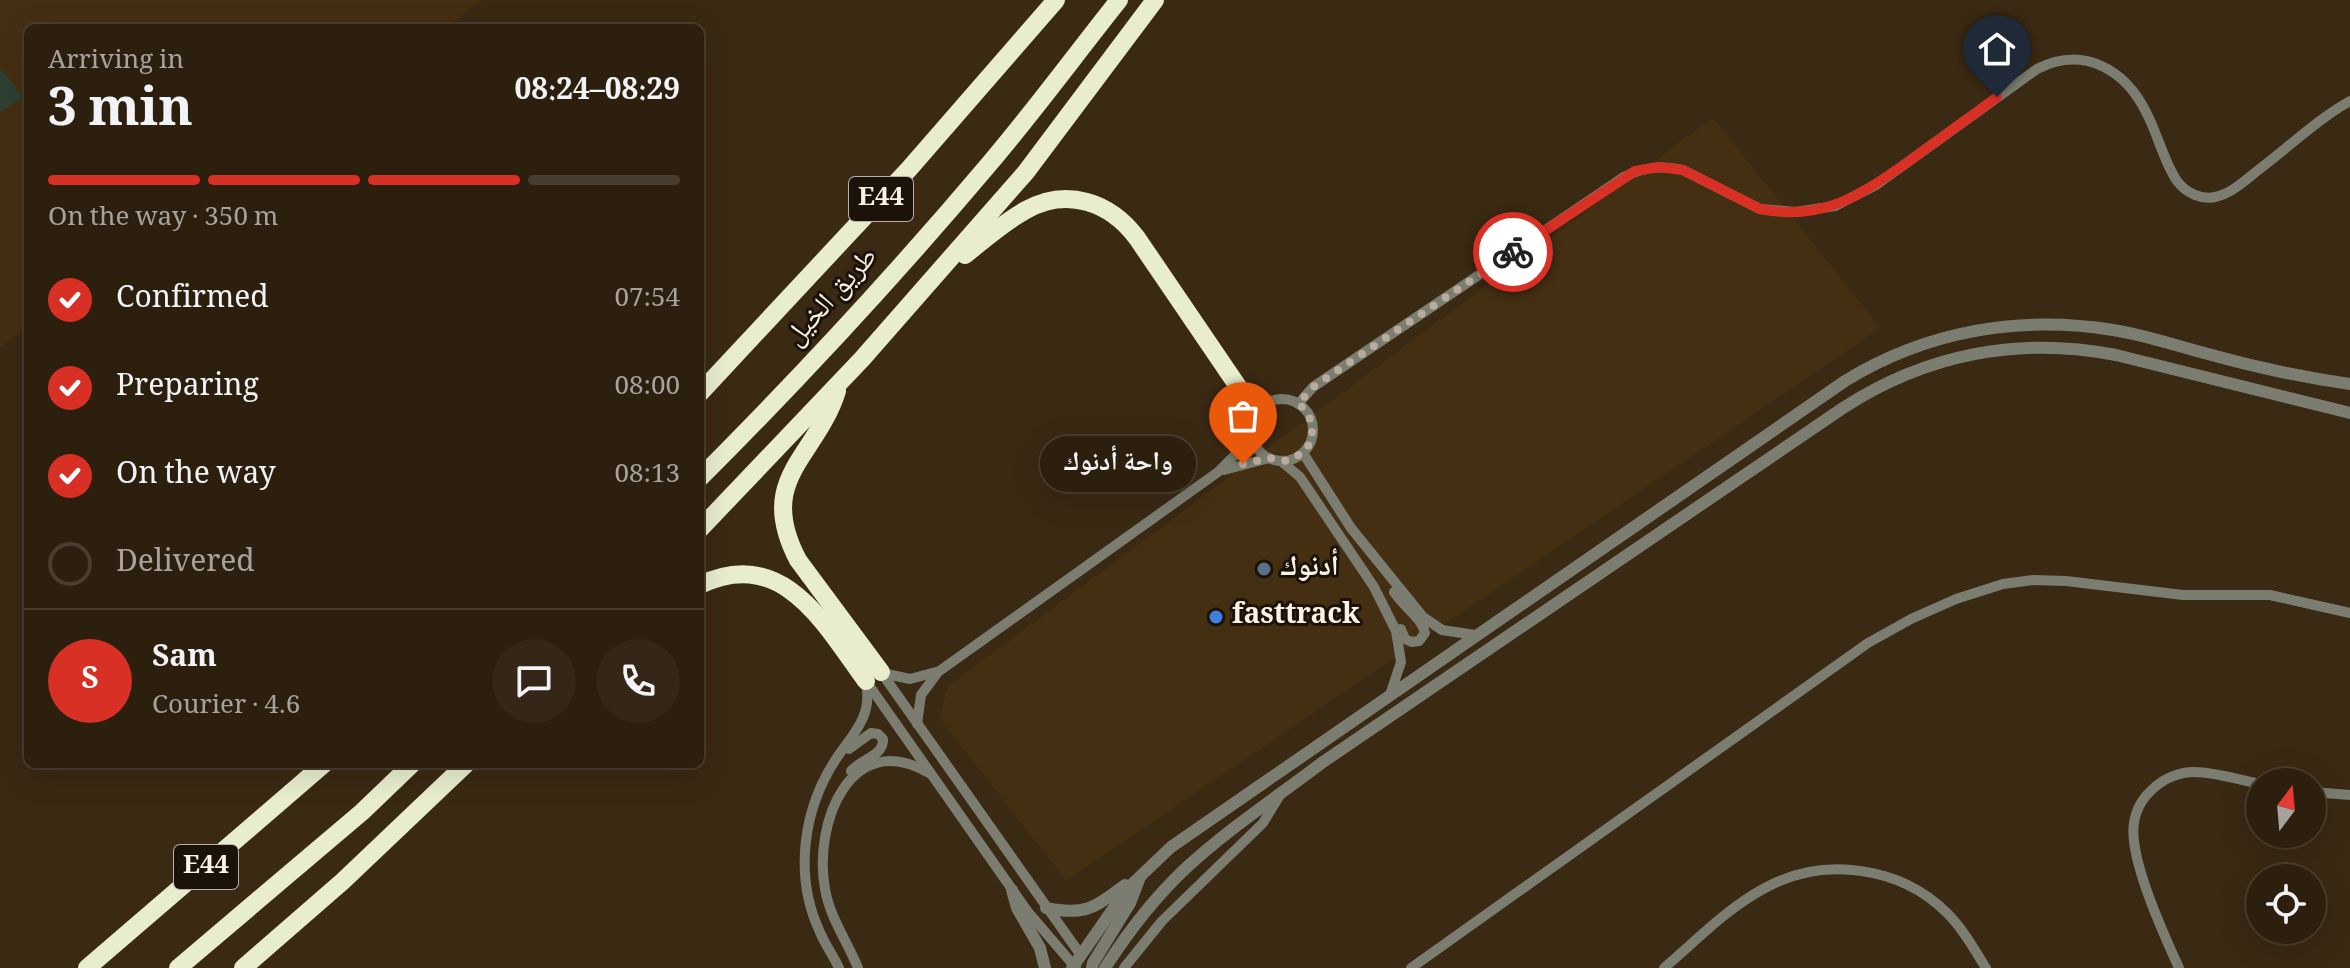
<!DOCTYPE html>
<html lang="en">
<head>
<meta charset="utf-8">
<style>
  body { margin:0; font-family:Georgia,"Noto Naskh Arabic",serif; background:#342717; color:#f1f3f6; height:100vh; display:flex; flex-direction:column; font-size:30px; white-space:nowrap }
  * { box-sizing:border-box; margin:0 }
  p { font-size:26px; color:#a6a29e }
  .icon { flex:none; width:44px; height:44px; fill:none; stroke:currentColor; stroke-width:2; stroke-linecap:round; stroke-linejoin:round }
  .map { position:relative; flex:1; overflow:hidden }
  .panel { position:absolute; left:24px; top:24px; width:680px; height:744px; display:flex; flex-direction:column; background:#2c1f0e; border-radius:12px; box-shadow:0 8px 32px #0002,0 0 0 2px #483d2e }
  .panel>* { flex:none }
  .needle { width:52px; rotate:16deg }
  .buttons { position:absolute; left:2246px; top:768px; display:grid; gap:16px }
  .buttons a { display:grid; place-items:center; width:80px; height:80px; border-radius:50%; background:#2c1f0e; box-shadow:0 8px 32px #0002,0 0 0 2px #483d2e; font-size:40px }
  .pin { position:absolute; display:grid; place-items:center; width:68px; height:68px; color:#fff; margin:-82px -34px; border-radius:50% 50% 50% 0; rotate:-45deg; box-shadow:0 0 8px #0007 }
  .pin .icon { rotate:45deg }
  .courier { position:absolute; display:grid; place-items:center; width:80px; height:80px; margin:-40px; border:6px solid #d93025; border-radius:50%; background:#fff; color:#222; box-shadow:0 2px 10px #0007 }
  .bubble { position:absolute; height:56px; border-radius:28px; background:#2c1f0e; box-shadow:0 8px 32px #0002,0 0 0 2px #483d2e; font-size:26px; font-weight:700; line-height:56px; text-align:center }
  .summary em { font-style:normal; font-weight:700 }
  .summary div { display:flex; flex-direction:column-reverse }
  .summary { display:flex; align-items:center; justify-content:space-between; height:136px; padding:0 24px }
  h1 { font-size:52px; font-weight:700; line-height:60px }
  .bar { display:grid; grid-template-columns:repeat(4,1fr); gap:12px 8px; align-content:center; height:96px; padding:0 24px }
  .bar i { height:10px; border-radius:6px; background:#483d2e }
  .bar .on { background:#d93025 }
  .bar p { grid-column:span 4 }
  .line { display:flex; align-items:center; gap:20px; padding:0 24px; border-top:2px solid #483d2e }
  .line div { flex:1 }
  .round { display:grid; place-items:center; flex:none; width:84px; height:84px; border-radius:42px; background:#342717 }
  ol { padding:0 24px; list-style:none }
  li { display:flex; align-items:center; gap:24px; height:88px }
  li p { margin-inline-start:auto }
  li .icon { padding:8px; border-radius:50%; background:#d93025; color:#fff; stroke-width:4 }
  li:last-child { color:#a6a29e }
  li i { width:44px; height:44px; border:4px solid #483d2e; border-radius:50% }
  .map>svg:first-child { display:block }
  .built { fill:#452f12 }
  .green { fill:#2e4034 }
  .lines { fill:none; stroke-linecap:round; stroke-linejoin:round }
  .minor { stroke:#7a7d70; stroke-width:10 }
  .tertiary { stroke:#7a7d70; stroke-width:12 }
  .motorway { stroke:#e7edcd; stroke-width:18 }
  .done { stroke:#b9ac9c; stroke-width:8; stroke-dasharray:0 14.4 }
  .route { stroke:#d93025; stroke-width:10 }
  .service-dot { fill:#5c6f8a; stroke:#1b130a; stroke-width:3 }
  .shop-dot { fill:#3f7fe0; stroke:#1b130a; stroke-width:3 }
  .labels { text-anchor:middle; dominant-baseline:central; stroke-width:6; stroke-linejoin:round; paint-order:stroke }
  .shield { fill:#1b130a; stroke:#baafa3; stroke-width:2 }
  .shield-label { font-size:26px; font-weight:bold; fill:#fef2e5 }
  .street-label { font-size:28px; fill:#fef2e5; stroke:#1b130a }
  .poi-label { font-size:28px; font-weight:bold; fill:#fef2e5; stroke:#1b130a; text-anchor:start }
</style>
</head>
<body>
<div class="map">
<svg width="2350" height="968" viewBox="0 0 2350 968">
  <rect width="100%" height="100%" fill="#3a2913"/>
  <g class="built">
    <path d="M 0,0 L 483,0 L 444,28 L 28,28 L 28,327 L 0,348 Z"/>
    <path d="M 1713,117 L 1881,328 L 1066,881 L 939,718 L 948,686 Z"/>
  </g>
  <path class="green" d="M 0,68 L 23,97 L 0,112 Z"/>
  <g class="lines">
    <g class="minor">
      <circle cx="1282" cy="430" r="31"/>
      <path d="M 1298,404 L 1313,387 L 1624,177 C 1644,167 1661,165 1683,170 L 1760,209 L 1796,212 L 1835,206 L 1876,185 L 2037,69 C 2084,45 2126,70 2147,114 C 2158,135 2164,162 2177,181 C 2186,193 2201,200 2215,197 C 2230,194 2245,181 2257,171 C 2288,148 2316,120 2350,101"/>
      <path d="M 1303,453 L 1351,528 L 1423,617 L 1442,630 L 1475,635"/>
      <path d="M 1281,461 L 1300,477 L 1374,587 L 1396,631 L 1401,662 L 1391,692"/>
      <path d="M 1224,470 L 1269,458"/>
      <path d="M 1394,592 C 1403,606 1422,618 1425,633 L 1419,641 L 1412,642 L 1405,639 L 1401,629"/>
      <path d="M 881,672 L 1080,954"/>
      <path d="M 882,673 L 910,679 L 936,672"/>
      <path d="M 866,681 L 1028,912 L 1076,968"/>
      <path d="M 917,724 L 921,695 L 938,672 L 1218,472 L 1237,453 L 1251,430"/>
      <path d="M 849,749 L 871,733 L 878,734 L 883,739 C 884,756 861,759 851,771"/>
      <path d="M 2312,792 L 2350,795"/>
      <path d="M 839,968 C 833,955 824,943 819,930 C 794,875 803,809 836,759 C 853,734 873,716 866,683"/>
      <path d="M 858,968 C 847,941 830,918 825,889 C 813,824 850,727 929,773"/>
      <path d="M 1124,968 L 1162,921 L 1263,823 L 1280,795"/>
      <path d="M 1411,968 L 1868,643 L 1911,619 L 1956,599 L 2003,584 L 2033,580 L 2066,581 L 2183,595 L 2270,595 L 2350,613"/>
      <path d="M 1664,968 C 1696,941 1727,908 1765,888 C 1823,856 1900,866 1947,913 C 1963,929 1974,949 1986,968"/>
      <path d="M 2179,968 C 2164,935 2128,857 2134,823 C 2136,809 2144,796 2155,787 C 2165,778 2180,772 2194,772 C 2215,772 2239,780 2260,784"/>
    </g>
    <g class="tertiary">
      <path d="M 1012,890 L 1017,908 L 1040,948 L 1045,968"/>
      <path d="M 1046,908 C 1085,916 1094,908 1125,885"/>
      <path d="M 1072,968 L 1127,889 L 1171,847 L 1845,381 C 1926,331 2019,315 2113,330 C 2146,335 2176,346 2208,354 C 2254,367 2302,377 2350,384"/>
      <path d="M 1092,968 L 1093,963 L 1130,903 L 1140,877"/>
      <path d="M 1105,968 C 1128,932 1154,898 1186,868 C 1228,829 1277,797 1323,762 L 1843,408 C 1926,354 2019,336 2116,355 L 2350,413"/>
    </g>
    <g class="motorway">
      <path d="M 965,255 C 984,240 1004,222 1026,210 C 1067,187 1110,202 1137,238 L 1256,413"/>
      <path d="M 837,391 C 816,458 755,478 798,560 L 881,672"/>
      <path d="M 700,393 L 909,169 L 1056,0"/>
      <path d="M 700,478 C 801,377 898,272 990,163 C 1035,110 1076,54 1119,0"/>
      <path d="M 700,529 L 862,359 L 1026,172 L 1155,0"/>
      <path d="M 700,585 C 783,545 825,625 866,681"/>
      <path d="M 87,968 L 324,764"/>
      <path d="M 178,968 L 362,812 L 412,764"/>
      <path d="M 243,968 L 343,881 L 466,764"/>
    </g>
  </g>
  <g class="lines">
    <path class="done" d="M 1243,464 L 1269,458 L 1287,461 L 1303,453 L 1312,440 L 1312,423 L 1305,409 L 1298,404 L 1313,387 L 1513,252"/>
    <path class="route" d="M 1513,252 L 1635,171 L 1659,167 L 1683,170 L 1760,209 C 1825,222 1862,194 1912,159 C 1940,138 1969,118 1997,97"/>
  </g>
  <circle class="service-dot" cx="1264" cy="569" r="8"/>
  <circle class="shop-dot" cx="1216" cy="617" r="8"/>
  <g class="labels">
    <g class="shield">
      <rect x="849" y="177" width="64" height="44" rx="6"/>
      <rect x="174" y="845" width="64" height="44" rx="6"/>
    </g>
    <g class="shield-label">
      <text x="881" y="199">E44</text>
      <text x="206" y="867">E44</text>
    </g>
    <g class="street-label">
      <text transform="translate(833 298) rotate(-48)">طريق الخيل</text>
    </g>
    <g class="poi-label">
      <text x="1280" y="569">أدنوك</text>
      <text x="1232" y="617">fasttrack</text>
    </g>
  </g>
</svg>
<div class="buttons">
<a><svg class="needle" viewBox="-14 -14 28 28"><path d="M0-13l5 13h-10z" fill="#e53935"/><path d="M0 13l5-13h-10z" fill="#a6a29e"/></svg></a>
<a><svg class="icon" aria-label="locate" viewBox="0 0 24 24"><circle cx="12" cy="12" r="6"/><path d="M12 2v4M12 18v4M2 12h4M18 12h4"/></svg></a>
</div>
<div class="pin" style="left:1243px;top:464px;background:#ea580c"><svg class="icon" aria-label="bag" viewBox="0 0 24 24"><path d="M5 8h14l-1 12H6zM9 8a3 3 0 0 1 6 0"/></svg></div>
<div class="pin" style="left:1997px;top:97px;background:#1f2937"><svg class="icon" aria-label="home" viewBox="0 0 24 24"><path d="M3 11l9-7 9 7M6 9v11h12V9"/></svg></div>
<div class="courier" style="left:1513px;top:252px"><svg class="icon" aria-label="bike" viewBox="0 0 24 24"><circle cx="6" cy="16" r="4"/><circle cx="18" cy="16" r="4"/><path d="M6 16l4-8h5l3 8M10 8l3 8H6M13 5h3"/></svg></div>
<div class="bubble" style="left:1040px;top:436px;width:156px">واحة أدنوك</div>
<section class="panel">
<div class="summary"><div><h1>3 min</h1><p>Arriving in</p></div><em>08:24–08:29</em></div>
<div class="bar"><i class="on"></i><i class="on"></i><i class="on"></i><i></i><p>On the way · 350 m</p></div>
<ol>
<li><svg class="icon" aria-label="check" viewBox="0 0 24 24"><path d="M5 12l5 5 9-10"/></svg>Confirmed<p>07:54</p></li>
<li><svg class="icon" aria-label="check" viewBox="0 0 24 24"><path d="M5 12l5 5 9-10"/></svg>Preparing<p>08:00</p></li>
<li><svg class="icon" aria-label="check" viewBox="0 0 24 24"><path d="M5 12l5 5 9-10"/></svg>On the way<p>08:13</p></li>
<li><i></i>Delivered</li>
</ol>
<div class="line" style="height:144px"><b class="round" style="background:#d93025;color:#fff">S</b><div><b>Sam</b><p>Courier · 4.6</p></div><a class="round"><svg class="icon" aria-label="chat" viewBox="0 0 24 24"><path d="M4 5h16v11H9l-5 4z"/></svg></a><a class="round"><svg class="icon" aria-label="phone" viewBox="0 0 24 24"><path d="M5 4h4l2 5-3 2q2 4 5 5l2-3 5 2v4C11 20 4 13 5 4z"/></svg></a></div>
</section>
</div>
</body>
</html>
